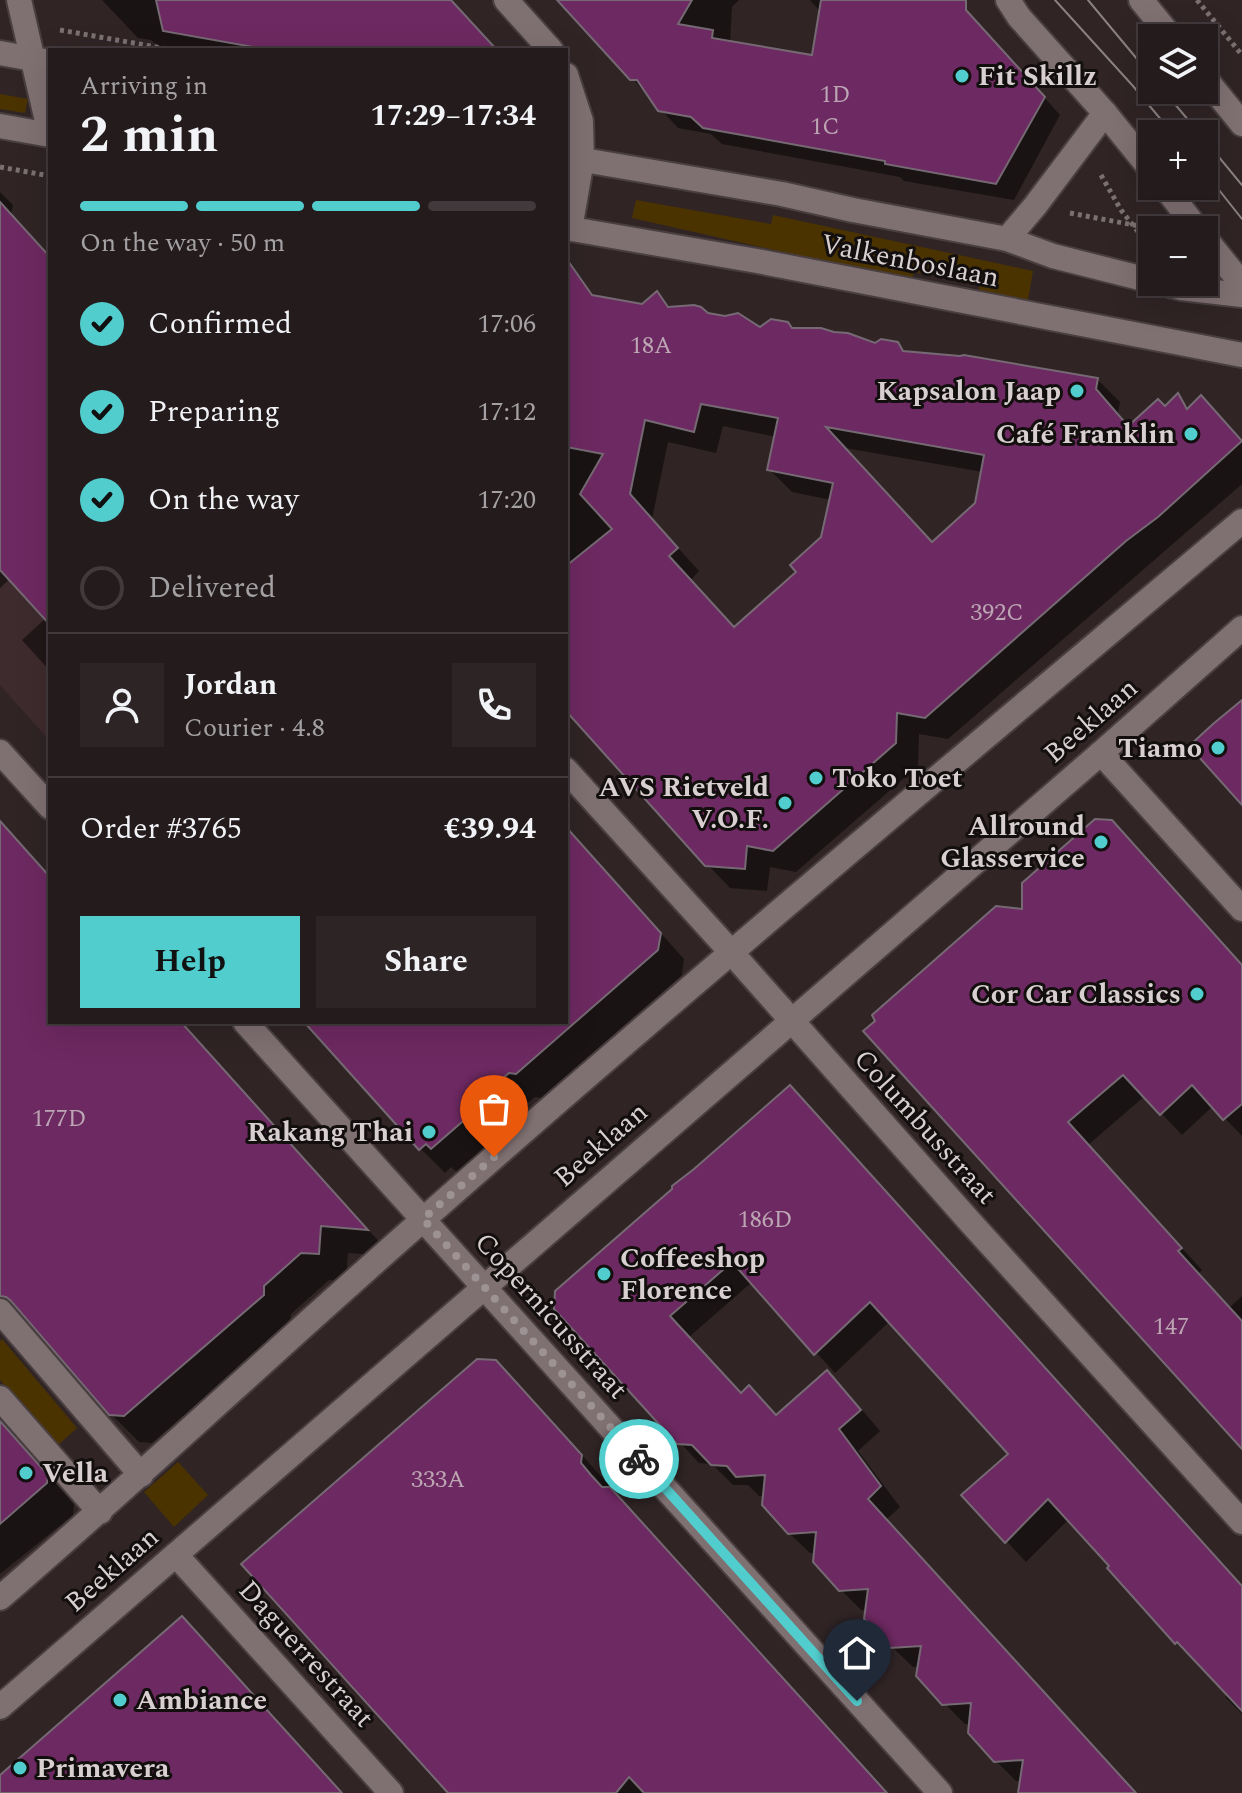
<!DOCTYPE html>
<html lang="en">
<head>
<meta charset="utf-8">
<style>
  body { margin:0; font-family:Spectral,serif; background:#2c2425; color:#f1f3f6; height:100vh; display:flex; flex-direction:column; font-size:30px; white-space:nowrap }
  * { box-sizing:border-box; margin:0 }
  p { font-size:26px; color:#a3a1a3 }
  .icon { flex:none; width:44px; height:44px; fill:none; stroke:currentColor; stroke-width:2; stroke-linecap:round; stroke-linejoin:round }
  .map { position:relative; flex:1; overflow:hidden }
  .details { position:absolute; left:48px; top:48px; width:520px; height:976px; display:flex; flex-direction:column; background:#241b1c; border-radius:0px; box-shadow:0 8px 32px #0002,0 0 0 2px #41393b }
  .details>* { flex:none }
  .buttons { position:absolute; left:1138px; top:24px; display:grid; gap:16px }
  .buttons a { display:grid; place-items:center; width:80px; height:80px; border-radius:0px; background:#241b1c; box-shadow:0 8px 32px #0002,0 0 0 2px #41393b; font-size:40px }
  .pin { position:absolute; display:grid; place-items:center; width:68px; height:68px; color:#fff; margin:-82px -34px; border-radius:50% 50% 50% 0; rotate:-45deg; box-shadow:0 0 8px #0007 }
  .pin .icon { rotate:45deg }
  .courier { position:absolute; display:grid; place-items:center; width:80px; height:80px; margin:-40px; border:6px solid #52cdce; border-radius:50%; background:#fff; color:#222; box-shadow:0 2px 10px #0007 }
  .head em { font-style:normal; font-weight:700 }
  .head div { display:flex; flex-direction:column-reverse }
  .head { display:flex; align-items:center; justify-content:space-between; height:136px; padding:0 32px }
  h1 { font-size:52px; font-weight:700; line-height:60px }
  .bar { display:grid; grid-template-columns:repeat(4,1fr); gap:12px 8px; align-content:center; height:96px; padding:0 32px }
  .bar i { height:10px; border-radius:6px; background:#41393b }
  .bar .active { background:#52cdce }
  .bar p { grid-column:span 4 }
  .line { display:flex; align-items:center; gap:20px; padding:0 32px; border-top:2px solid #41393b }
  .line div { flex:1 }
  .round { display:grid; place-items:center; flex:none; width:84px; height:84px; border-radius:0px; background:#2c2425 }
  ol { padding:0 32px; list-style:none }
  li { display:flex; align-items:center; gap:24px; height:88px }
  li p { margin-inline-start:auto }
  li .icon { padding:8px; border-radius:50%; background:#52cdce; color:#111; stroke-width:4 }
  li:last-child { color:#a3a1a3 }
  li i { width:44px; height:44px; border:4px solid #41393b; border-radius:50% }
  .cta { display:flex; gap:16px; margin-top:auto; padding:16px 32px }
  .cta a { flex:1; height:92px; border-radius:0px; background:#52cdce; color:#111; font-size:32px; font-weight:700; line-height:92px; text-align:center }
  .cta a+a { background:#2c2425; color:#f1f3f6 }
  .map>svg:first-child { display:block }
  .built { fill:#3e2b2e }
  .green { fill:#4b3300 }
  .shadow { fill:#0007; fill-rule:evenodd }
  .building { fill:#6d2961; stroke:#756a73; stroke-width:2; fill-rule:evenodd }
  .lines { fill:none; stroke-linecap:round; stroke-linejoin:round }
  .minor-casing { stroke:#493f40; stroke-width:28 }
  .path { stroke:#7b7172; stroke-width:5; stroke-dasharray:4 4; stroke-linecap:butt }
  .minor { stroke:#7f7072; stroke-width:24 }
  .tram { stroke:#8b8182; stroke-width:2 }
  .done { stroke:#9d9394; stroke-width:8; stroke-dasharray:0 14.4 }
  .route { stroke:#52cdce; stroke-width:10 }
  .poi-dot { fill:#52cdce; stroke:#140f0f; stroke-width:3 }
  .labels { text-anchor:middle; dominant-baseline:central; stroke-width:6; stroke-linejoin:round; paint-order:stroke }
  .number-label { font-size:24px; fill:#bca6b4 }
  .poi-label { font-size:28px; font-weight:bold; fill:#d7cfd0; stroke:#140f0f; text-anchor:end }
  .street-label { font-size:28px; fill:#d7cfd0; stroke:#140f0f }
</style>
</head>
<body>
<div class="map">
<svg width="1242" height="1793" viewBox="0 0 1242 1793">
  <rect width="100%" height="100%" fill="#302425"/>
  <path class="built" d="M 0,443 L 50,499 L 50,741 L 0,685 Z"/>
  <g class="green">
    <path d="M 0,94 L 28,99 L 25,113 L 0,109 Z"/>
    <path d="M 636,200 L 771,224 L 773,215 L 1033,271 L 1028,300 L 978,294 L 980,284 L 914,272 L 912,281 L 632,218 Z"/>
    <path d="M 2,1339 L 77,1428 L 57,1446 L 0,1380 L 0,1341 Z"/>
    <path d="M 178,1462 L 208,1495 L 174,1527 L 144,1492 Z"/>
  </g>
  <g class="shadow">
    <path d="M 102,0 L 451,0 L 497,50 L 182,50 L 157,45 L 151,40 L 138,38 Z"/>
    <path d="M 560,0 L 739,0 L 732,7 L 730,43 L 869,67 L 810,0 L 950,0 L 985,32 L 1060,115 L 1014,200 L 904,181 L 900,177 L 722,144 L 711,134 L 678,128 Z"/>
    <path d="M 0,192 L 13,205 L 11,215 L 50,258 L 50,671 L 22,640 L 46,618 L 10,579 L 0,588 Z"/>
    <path d="M 566,284 L 594,297 L 643,306 L 656,294 L 672,309 L 707,315 L 760,329 L 793,330 L 876,345 L 897,344 L 907,354 L 1097,379 L 1120,402 L 1118,413 L 1130,427 L 1165,408 L 1178,396 L 1190,409 L 1224,421 L 1242,441 L 1242,484 L 948,739 L 919,734 L 918,766 L 796,872 L 770,867 L 767,891 L 730,888 L 707,864 L 566,707 ZM 723,426 L 776,437 L 769,469 L 792,492 L 831,500 L 823,538 L 799,572 L 735,629 L 691,580 L 699,571 L 652,519 L 668,442 L 716,453 ZM 845,448 L 983,472 L 977,504 L 933,544 Z"/>
    <path d="M 0,821 L 50,877 L 50,1022 L 181,1022 L 392,1256 L 348,1253 L 346,1281 L 329,1280 L 291,1314 L 290,1323 L 152,1443 L 139,1442 L 111,1414 L 33,1324 L 29,1323 L 0,1294 Z"/>
    <path d="M 566,828 L 684,959 L 682,975 L 541,1098 L 535,1097 L 494,1131 L 494,1140 L 457,1172 L 451,1167 L 445,1173 L 421,1149 L 306,1022 L 566,1022 Z"/>
    <path d="M 1133,844 L 1242,965 L 1242,1136 L 1213,1106 L 1182,1135 L 1145,1096 L 1088,1145 L 1202,1270 L 1198,1274 L 1229,1308 L 1242,1296 L 1242,1446 L 866,1031 L 1024,912 Z"/>
    <path d="M 810,1108 L 1242,1586 L 1242,1714 L 1225,1697 L 1229,1694 L 1198,1661 L 1196,1662 L 1176,1643 L 1109,1568 L 1112,1566 L 1069,1519 L 1026,1562 L 964,1495 L 1011,1454 L 890,1321 L 835,1373 L 752,1282 L 689,1337 L 742,1395 L 749,1388 L 777,1416 L 827,1372 L 847,1392 L 880,1431 L 858,1451 L 900,1507 L 886,1520 L 1135,1793 L 1025,1793 L 1022,1781 L 1016,1781 L 995,1760 L 971,1724 L 965,1724 L 944,1703 L 919,1667 L 913,1667 L 892,1647 L 867,1610 L 861,1610 L 841,1590 L 816,1553 L 810,1553 L 789,1533 L 765,1496 L 759,1496 L 748,1485 L 733,1485 L 712,1464 L 699,1463 L 556,1308 Z"/>
    <path d="M 523,1390 L 608,1484 L 608,1489 L 886,1793 L 451,1793 Z"/>
    <path d="M 0,1414 L 12,1427 L 15,1437 L 74,1504 L 73,1515 L 0,1574 Z"/>
  </g>
  <g class="building">
    <path d="M 156,0 L 451,0 L 497,50 L 270,50 L 163,31 Z"/>
    <path d="M 557,0 L 692,0 L 678,24 L 713,30 L 712,38 L 812,55 L 821,0 L 966,0 L 966,10 L 1045,97 L 996,184 L 885,164 L 885,161 L 703,128 L 691,117 L 658,111 L 637,80 L 630,80 Z"/>
    <path d="M 0,202 L 50,257 L 50,625 L 0,570 Z"/>
    <path d="M 566,258 L 592,295 L 642,304 L 657,291 L 668,307 L 694,305 L 701,307 L 708,313 L 725,316 L 738,313 L 760,327 L 771,319 L 788,322 L 792,328 L 821,328 L 834,332 L 848,333 L 875,343 L 881,339 L 898,342 L 903,351 L 960,356 L 964,355 L 1098,378 L 1096,389 L 1128,426 L 1158,399 L 1165,406 L 1178,393 L 1187,409 L 1201,395 L 1242,441 L 1158,517 L 1126,541 L 925,718 L 897,713 L 896,743 L 773,851 L 747,846 L 745,869 L 705,866 L 566,711 L 566,566 L 612,529 L 580,494 L 603,454 L 566,447 ZM 701,404 L 778,418 L 767,470 L 833,483 L 821,537 L 790,565 L 796,572 L 734,627 L 669,556 L 678,548 L 630,494 L 645,420 L 694,432 ZM 826,427 L 984,455 L 975,503 L 932,542 Z"/>
    <path d="M 1242,700 L 1242,805 L 1189,746 L 1213,724 Z"/>
    <path d="M 1095,819 L 1112,820 L 1242,965 L 1242,1104 L 1223,1120 L 1192,1085 L 1160,1115 L 1123,1075 L 1068,1122 L 1182,1248 L 1178,1251 L 1242,1321 L 1242,1449 L 863,1031 L 875,1021 L 872,1015 L 996,906 L 1022,909 L 1022,883 Z"/>
    <path d="M 0,821 L 50,877 L 50,1022 L 181,1022 L 368,1230 L 321,1226 L 319,1254 L 301,1253 L 264,1286 L 264,1295 L 124,1416 L 109,1415 L 11,1301 L 6,1297 L 0,1296 Z"/>
    <path d="M 566,827 L 661,933 L 658,950 L 516,1074 L 509,1073 L 470,1106 L 470,1115 L 431,1149 L 426,1144 L 419,1150 L 304,1022 L 566,1022 Z"/>
    <path d="M 790,1085 L 1242,1586 L 1242,1711 L 1177,1642 L 1175,1644 L 1107,1568 L 1109,1566 L 1048,1499 L 1005,1543 L 961,1495 L 1008,1454 L 870,1302 L 814,1355 L 732,1262 L 670,1316 L 741,1393 L 749,1385 L 776,1415 L 827,1370 L 861,1410 L 839,1429 L 881,1486 L 868,1499 L 1136,1793 L 1018,1793 L 1023,1760 L 994,1762 L 968,1733 L 971,1703 L 942,1705 L 916,1676 L 921,1646 L 890,1648 L 864,1619 L 868,1589 L 839,1591 L 813,1562 L 816,1532 L 788,1534 L 762,1505 L 765,1475 L 736,1477 L 727,1466 L 711,1465 L 692,1445 L 677,1444 L 554,1309 L 555,1291 L 672,1189 L 672,1186 L 694,1169 Z"/>
    <path d="M 477,1359 L 496,1360 L 582,1455 L 581,1463 L 591,1475 L 602,1487 L 610,1487 L 887,1793 L 644,1793 L 629,1777 L 616,1793 L 448,1793 L 241,1564 Z"/>
    <path d="M 0,1421 L 48,1475 L 47,1483 L 0,1524 Z"/>
    <path d="M 182,1616 L 342,1793 L 0,1793 L 0,1775 Z"/>
  </g>
  <g class="lines">
    <defs>
      <g id="minor">
        <path d="M 19,0 L 50,134"/>
        <path d="M 506,0 L 551,50"/>
        <path d="M 1008,0 L 1019,17 L 1105,113 L 1152,171"/>
        <path d="M 1141,0 L 1172,38"/>
        <path d="M 0,53 L 44,61"/>
        <path d="M 566,75 L 581,121 L 582,160 L 570,229"/>
        <path d="M 1204,77 L 1242,124"/>
        <path d="M 0,126 L 50,135"/>
        <path d="M 566,157 L 782,194 L 853,210 L 1007,239 L 1053,256 L 1152,281"/>
        <path d="M 1164,186 L 1198,230"/>
        <path d="M 566,228 L 757,261 L 1242,355"/>
        <path d="M 1204,237 L 1242,284"/>
        <path d="M 1007,239 L 1035,206 L 1105,113"/>
        <path d="M 1158,282 L 1181,288 L 1242,295"/>
        <path d="M 0,752 L 50,807"/>
        <path d="M 1101,753 L 1242,909"/>
        <path d="M 566,770 L 731,952 L 971,1223 L 1242,1522"/>
        <path d="M 245,1022 L 940,1793"/>
        <path d="M 0,1311 L 141,1475"/>
        <path d="M 0,1398 L 100,1512"/>
        <path d="M 176,1555 L 391,1793"/>
        <path d="M 0,1598 C 144,1474 282,1343 425,1218 C 693,981 968,752 1242,521"/>
        <path d="M 0,1707 L 1101,753 L 1242,628"/>
      </g>
    </defs>
    <use href="#minor" class="minor-casing"/>
    <g class="path">
      <path d="M 1197,0 L 1242,55"/>
      <path d="M 60,30 L 173,50"/>
      <path d="M 0,167 L 50,176"/>
      <path d="M 1101,175 L 1121,210 L 1147,243"/>
      <path d="M 1070,213 L 1155,229"/>
    </g>
    <use href="#minor" class="minor"/>
    <g class="tram">
      <path d="M 1055,0 L 1133,86 L 1173,134"/>
      <path d="M 1088,0 L 1152,77"/>
      <path d="M 1163,90 L 1200,134"/>
      <path d="M 1204,139 L 1242,185"/>
      <path d="M 1204,171 L 1242,219"/>
    </g>
  </g>
  <g class="lines">
    <path class="done" d="M 494,1157 L 423,1219 L 639,1459"/>
    <path class="route" d="M 639,1459 L 857,1701"/>
  </g>
  <g class="poi-dot">
    <circle cx="962" cy="76" r="8"/>
    <circle cx="1077" cy="391" r="8"/>
    <circle cx="1191" cy="434" r="8"/>
    <circle cx="1218" cy="748" r="8"/>
    <circle cx="816" cy="778" r="8"/>
    <circle cx="785" cy="803" r="8"/>
    <circle cx="1101" cy="842" r="8"/>
    <circle cx="1197" cy="994" r="8"/>
    <circle cx="429" cy="1132" r="8"/>
    <circle cx="604" cy="1274" r="8"/>
    <circle cx="26" cy="1473" r="8"/>
    <circle cx="120" cy="1700" r="8"/>
    <circle cx="20" cy="1768" r="8"/>
  </g>
  <g class="labels">
    <g class="number-label">
      <text x="835" y="95">1D</text>
      <text x="825" y="127">1C</text>
      <text x="651" y="346">18A</text>
      <text x="997" y="613">392C</text>
      <text x="59" y="1119">177D</text>
      <text x="765" y="1220">186D</text>
      <text x="1171" y="1327">147</text>
      <text x="438" y="1480">333A</text>
    </g>
    <g class="poi-label">
      <text x="978" y="76" text-anchor="start">Fit Skillz</text>
      <text x="1061" y="391">Kapsalon Jaap</text>
      <text x="1175" y="434">Café Franklin</text>
      <text x="1202" y="748">Tiamo</text>
      <text x="832" y="778" text-anchor="start">Toko Toet</text>
      <text x="769" y="787">AVS Rietveld<tspan x="769" dy="32">V.O.F.</tspan></text>
      <text x="1085" y="826">Allround<tspan x="1085" dy="32">Glasservice</tspan></text>
      <text x="1181" y="994">Cor Car Classics</text>
      <text x="413" y="1132">Rakang Thai</text>
      <text x="620" y="1258" text-anchor="start">Coffeeshop<tspan x="620" dy="32">Florence</tspan></text>
      <text x="42" y="1473" text-anchor="start">Vella</text>
      <text x="136" y="1700" text-anchor="start">Ambiance</text>
      <text x="36" y="1768" text-anchor="start">Primavera</text>
    </g>
    <g class="street-label">
      <text transform="translate(910 261) rotate(11)">Valkenboslaan</text>
      <text transform="translate(1091 721) rotate(-41)">Beeklaan</text>
      <text transform="translate(925 1127) rotate(48)">Columbusstraat</text>
      <text transform="translate(601 1145) rotate(-41)">Beeklaan</text>
      <text transform="translate(551 1316) rotate(48)">Copernicusstraat</text>
      <text transform="translate(112 1570) rotate(-41)">Beeklaan</text>
      <text transform="translate(306 1654) rotate(48)">Daguerrestraat</text>
    </g>
  </g>
</svg>
<div class="buttons">
<a><svg class="icon" aria-label="layers" viewBox="0 0 24 24"><path d="M12 4l9 5-9 5-9-5zM3 14l9 5 9-5"/></svg></a>
<a>+</a>
<a>−</a>
</div>
<div class="pin" style="left:494px;top:1157px;background:#ea580c"><svg class="icon" aria-label="bag" viewBox="0 0 24 24"><path d="M5 8h14l-1 12H6zM9 8a3 3 0 0 1 6 0"/></svg></div>
<div class="pin" style="left:857px;top:1701px;background:#1f2937"><svg class="icon" aria-label="home" viewBox="0 0 24 24"><path d="M3 11l9-7 9 7M6 9v11h12V9"/></svg></div>
<div class="courier" style="left:639px;top:1459px"><svg class="icon" aria-label="bike" viewBox="0 0 24 24"><circle cx="6" cy="16" r="4"/><circle cx="18" cy="16" r="4"/><path d="M6 16l4-8h5l3 8M10 8l3 8H6M13 5h3"/></svg></div>
<section class="details">
<div class="head"><div><h1>2 min</h1><p>Arriving in</p></div><em>17:29–17:34</em></div>
<div class="bar"><i class="active"></i><i class="active"></i><i class="active"></i><i></i><p>On the way · 50 m</p></div>
<ol>
<li><svg class="icon" aria-label="check" viewBox="0 0 24 24"><path d="M5 12l5 5 9-10"/></svg>Confirmed<p>17:06</p></li>
<li><svg class="icon" aria-label="check" viewBox="0 0 24 24"><path d="M5 12l5 5 9-10"/></svg>Preparing<p>17:12</p></li>
<li><svg class="icon" aria-label="check" viewBox="0 0 24 24"><path d="M5 12l5 5 9-10"/></svg>On the way<p>17:20</p></li>
<li><i></i>Delivered</li>
</ol>
<div class="line" style="height:144px"><a class="round"><svg class="icon" aria-label="person" viewBox="0 0 24 24"><circle cx="12" cy="8" r="4"/><path d="M4 21q1-7 8-7t8 7"/></svg></a><div><b>Jordan</b><p>Courier · 4.8</p></div><a class="round"><svg class="icon" aria-label="phone" viewBox="0 0 24 24"><path d="M5 4h4l2 5-3 2q2 4 5 5l2-3 5 2v4C11 20 4 13 5 4z"/></svg></a></div>
<div class="line" style="height:104px"><div>Order #3765</div><b>€39.94</b></div>
<div class="cta"><a>Help</a><a>Share</a></div>
</section>
</div>
</body>
</html>
